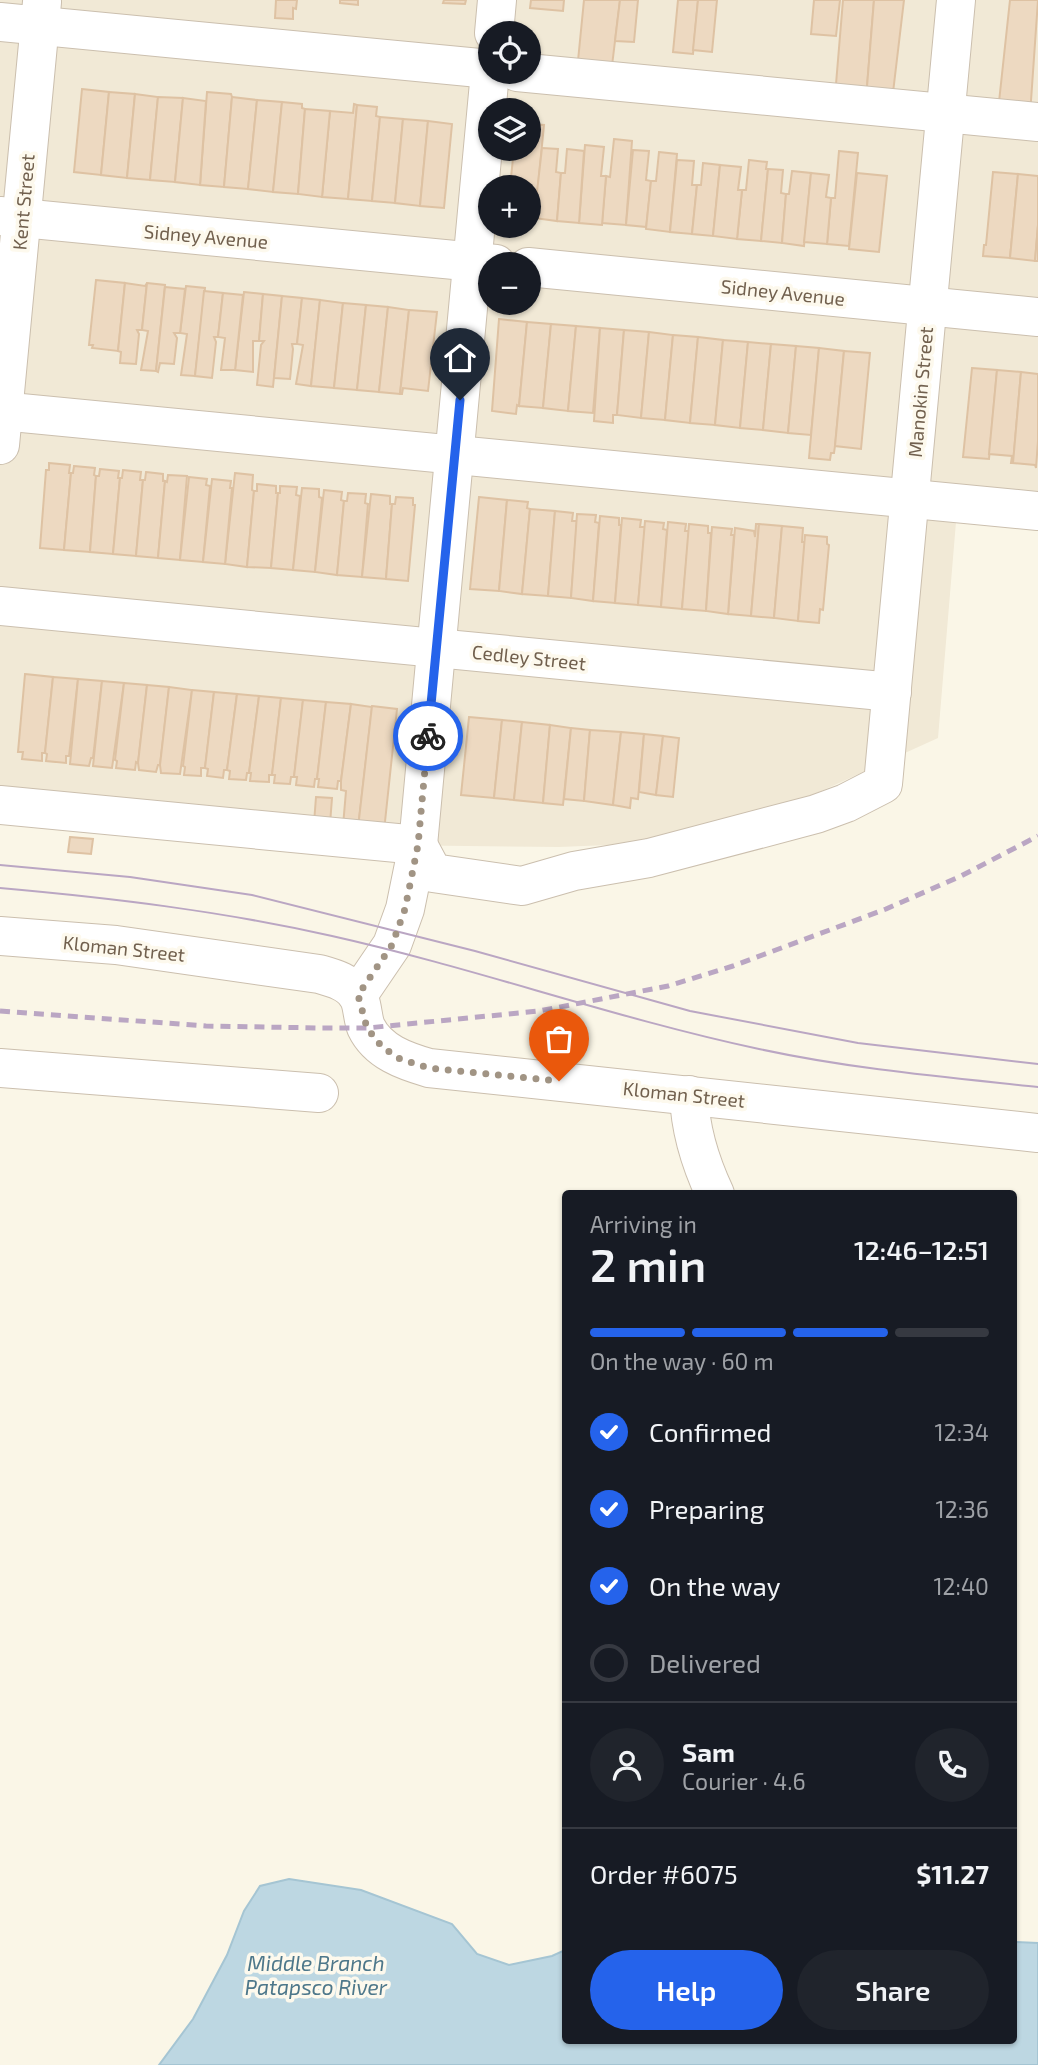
<!DOCTYPE html>
<html lang="en">
<head>
<meta charset="utf-8">
<style>
  body { margin:0; font-family:"Exo 2",sans-serif; background:#20242c; color:#f1f3f6; height:100vh; display:flex; flex-direction:column; font-size:26px; white-space:nowrap }
  * { box-sizing:border-box; margin:0 }
  p { font-size:23px; color:#9ea1a6 }
  .icon { flex:none; width:38px; height:38px; fill:none; stroke:currentColor; stroke-width:2; stroke-linecap:round; stroke-linejoin:round }
  .map { position:relative; flex:1; overflow:hidden }
  .details { position:absolute; left:562px; top:1190px; width:455px; height:854px; display:flex; flex-direction:column; background:#171b24; border-radius:7px; box-shadow:0 2px 5px #0004 }
  .details>* { flex:none }
  .fabs { position:absolute; left:478px; top:21px; display:grid; gap:14px }
  .fabs a { display:grid; place-items:center; width:63px; height:63px; border-radius:50%; background:#171b24; box-shadow:0 2px 5px #0004; font-size:35px }
  .pin { position:absolute; display:grid; place-items:center; width:60px; height:60px; color:#fff; margin:-72px -30px; border-radius:50% 50% 50% 0; rotate:-45deg; box-shadow:0 0 7px #0007 }
  .pin .icon { rotate:45deg }
  .courier { position:absolute; display:grid; place-items:center; width:70px; height:70px; margin:-35px; border:5px solid #2563eb; border-radius:50%; background:#fff; color:#222; box-shadow:0 2px 9px #0007 }
  .headline em { font-style:normal; font-weight:600 }
  .headline div { display:flex; flex-direction:column-reverse }
  .headline { display:flex; align-items:center; justify-content:space-between; height:119px; padding:0 28px }
  h1 { font-size:46px; font-weight:600; line-height:52px }
  .bar { display:grid; grid-template-columns:repeat(4,1fr); gap:10px 7px; align-content:center; height:84px; padding:0 28px }
  .bar i { height:9px; border-radius:5px; background:#363941 }
  .bar .on { background:#2563eb }
  .bar p { grid-column:span 4 }
  .line { display:flex; align-items:center; gap:18px; padding:0 28px; border-top:2px solid #363941 }
  .line div { flex:1 }
  .round { display:grid; place-items:center; flex:none; width:74px; height:74px; border-radius:37px; background:#20242c }
  ol { padding:0 28px; list-style:none }
  li { display:flex; align-items:center; gap:21px; height:77px }
  li p { margin-inline-start:auto }
  li .icon { padding:7px; border-radius:50%; background:#2563eb; color:#fff; stroke-width:4 }
  li:last-child { color:#9ea1a6 }
  li i { width:38px; height:38px; border:4px solid #363941; border-radius:50% }
  .action { display:flex; gap:14px; margin-top:auto; padding:14px 28px }
  .action a { flex:1; height:80px; border-radius:42px; background:#2563eb; color:#fff; font-size:28px; font-weight:600; line-height:80px; text-align:center }
  .action a+a { background:#20242c; color:#f1f3f6 }
  .map>svg:first-child { display:block }
  .residential { fill:#f1e9d6; fill-rule:evenodd }
  .water { fill:#bdd7e2; stroke:#a5c5d3; stroke-width:2 }
  .building { fill:#edd9c1; stroke:#dec2a3; stroke-width:2 }
  .lines { fill:none; stroke-linecap:round; stroke-linejoin:round }
  .minor-casing { stroke:#cbbfae; stroke-width:40 }
  .minor { stroke:#fff; stroke-width:38 }
  .tram { stroke:#baa6c3; stroke-width:2 }
  .rail { stroke:#baa6c3; stroke-width:5; stroke-dasharray:10 7; stroke-linecap:butt }
  .done { stroke:#a19484; stroke-width:7; stroke-dasharray:0 12.6 }
  .route { stroke:#2563eb; stroke-width:9 }
  .labels { text-anchor:middle; dominant-baseline:central; stroke-width:7; stroke-linejoin:round; paint-order:stroke }
  .street-label { font-size:19px; fill:#71604e; stroke:#fdf9ed }
  .water-label { font-size:21px; font-style:italic; fill:#4d778a; stroke:#fdf9ed }
</style>
</head>
<body>
<div class="map">
<svg width="1038" height="2065" viewBox="0 0 1038 2065">
  <rect width="100%" height="100%" fill="#faf6e7"/>
  <path class="residential" d="M 0,0 L 1038,0 L 1038,529 L 956,522 L 938,738 L 817,793 L 729,826 L 633,844 L 559,847 L 381,845 L 0,813 ZM 490,33 L 528,33 L 528,72 L 490,72 ZM 490,110 L 528,110 L 528,149 L 490,149 ZM 490,187 L 528,187 L 528,226 L 490,226 ZM 490,264 L 528,264 L 528,303 L 490,303 Z"/>
  <path class="water" d="M 289,1879 L 361,1890 L 452,1924 L 477,1954 L 509,1965 L 552,1956 L 565,1950 L 565,2040 L 1013,2040 L 1013,1942 L 1038,1943 L 1038,2065 L 159,2065 L 193,2019 L 227,1955 L 244,1911 L 260,1886 Z"/>
  <g class="building">
    <path d="M 276,0 L 297,0 L 296,9 L 293,8 L 293,19 L 275,18 Z"/>
    <path d="M 340,0 L 358,0 L 358,5 L 340,3 Z"/>
    <path d="M 444,0 L 466,0 L 465,4 L 443,3 Z"/>
    <path d="M 531,0 L 564,0 L 563,11 L 530,8 Z"/>
    <path d="M 584,0 L 620,0 L 611,74 L 577,71 Z"/>
    <path d="M 620,0 L 638,0 L 634,42 L 615,41 Z"/>
    <path d="M 678,0 L 698,0 L 693,54 L 673,52 Z"/>
    <path d="M 698,0 L 717,0 L 712,52 L 693,50 Z"/>
    <path d="M 814,0 L 840,0 L 836,36 L 811,34 Z"/>
    <path d="M 843,0 L 874,0 L 866,99 L 835,96 Z"/>
    <path d="M 874,0 L 904,0 L 892,101 L 866,99 Z"/>
    <path d="M 1010,0 L 1038,0 L 1030,115 L 999,102 Z"/>
    <path d="M 82,89 L 109,92 L 101,175 L 74,172 Z"/>
    <path d="M 109,92 L 135,94 L 127,178 L 101,175 Z"/>
    <path d="M 207,92 L 231,94 L 232,97 L 224,187 L 200,185 Z"/>
    <path d="M 135,94 L 158,97 L 150,180 L 127,178 Z"/>
    <path d="M 158,97 L 183,98 L 175,182 L 150,180 Z"/>
    <path d="M 232,97 L 257,100 L 248,189 L 224,187 Z"/>
    <path d="M 183,98 L 206,101 L 200,185 L 175,182 Z"/>
    <path d="M 257,100 L 282,102 L 273,192 L 248,189 Z"/>
    <path d="M 282,102 L 302,104 L 302,108 L 305,109 L 298,194 L 273,192 Z"/>
    <path d="M 354,104 L 357,105 L 348,199 L 322,197 L 330,111 L 353,113 Z"/>
    <path d="M 357,105 L 377,107 L 376,116 L 380,117 L 372,201 L 348,199 Z"/>
    <path d="M 305,109 L 330,111 L 322,197 L 298,194 Z"/>
    <path d="M 380,117 L 403,119 L 395,203 L 372,201 Z"/>
    <path d="M 403,119 L 428,121 L 420,206 L 395,203 Z"/>
    <path d="M 428,121 L 452,124 L 444,208 L 420,206 Z"/>
    <path d="M 528,124 L 544,125 L 535,216 L 528,215 L 528,187 L 510,187 L 514,149 L 528,149 Z"/>
    <path d="M 614,139 L 632,141 L 626,225 L 602,223 L 606,176 L 610,177 Z"/>
    <path d="M 585,145 L 604,147 L 601,176 L 606,176 L 602,225 L 579,223 Z"/>
    <path d="M 542,148 L 558,149 L 556,172 L 561,173 L 557,221 L 534,218 Z"/>
    <path d="M 567,149 L 584,151 L 579,223 L 557,221 L 561,173 L 565,173 Z"/>
    <path d="M 633,150 L 649,151 L 646,180 L 651,181 L 646,229 L 646,227 L 626,225 Z"/>
    <path d="M 839,151 L 858,153 L 849,246 L 827,244 L 831,198 L 835,198 Z"/>
    <path d="M 659,152 L 677,154 L 670,232 L 646,229 L 651,181 L 656,181 Z"/>
    <path d="M 677,160 L 694,161 L 692,185 L 697,185 L 692,234 L 670,232 Z"/>
    <path d="M 749,160 L 767,162 L 766,169 L 768,169 L 761,241 L 737,239 L 742,190 L 746,190 Z"/>
    <path d="M 703,163 L 720,165 L 713,236 L 692,234 L 697,185 L 701,185 Z"/>
    <path d="M 720,165 L 741,167 L 738,190 L 742,190 L 737,239 L 713,236 Z"/>
    <path d="M 768,169 L 783,170 L 781,193 L 786,194 L 782,243 L 761,241 Z"/>
    <path d="M 792,171 L 811,173 L 804,246 L 782,243 L 786,194 L 789,194 Z"/>
    <path d="M 993,172 L 1018,174 L 1010,258 L 983,256 L 984,245 L 986,245 Z"/>
    <path d="M 811,173 L 829,175 L 826,197 L 831,198 L 827,244 L 804,242 Z"/>
    <path d="M 857,173 L 887,176 L 879,252 L 849,249 Z"/>
    <path d="M 1018,174 L 1038,176 L 1038,225 L 1035,261 L 1010,258 Z"/>
    <path d="M 1038,225 L 1038,261 L 1035,261 Z"/>
    <path d="M 96,280 L 125,283 L 118,351 L 92,348 L 93,345 L 89,345 Z"/>
    <path d="M 125,283 L 145,286 L 147,283 L 142,330 L 137,330 L 139,334 L 136,364 L 120,363 L 121,352 L 118,351 Z"/>
    <path d="M 147,283 L 165,285 L 156,371 L 141,370 L 148,331 L 142,330 Z"/>
    <path d="M 186,286 L 205,288 L 195,376 L 181,375 L 187,334 L 180,333 Z"/>
    <path d="M 165,287 L 185,289 L 180,333 L 174,333 L 177,338 L 174,364 L 160,363 L 158,372 L 156,371 Z"/>
    <path d="M 204,291 L 223,293 L 218,337 L 214,337 L 216,342 L 212,378 L 195,376 Z"/>
    <path d="M 244,292 L 263,294 L 259,341 L 253,341 L 253,372 L 235,370 Z"/>
    <path d="M 223,293 L 243,295 L 235,370 L 221,370 L 225,338 L 218,337 Z"/>
    <path d="M 263,294 L 282,296 L 273,387 L 257,385 L 261,345 L 264,341 L 259,341 Z"/>
    <path d="M 282,296 L 302,298 L 297,344 L 292,344 L 293,349 L 290,379 L 274,378 Z"/>
    <path d="M 302,298 L 320,300 L 311,386 L 296,384 L 303,345 L 297,344 Z"/>
    <path d="M 320,300 L 343,303 L 334,388 L 311,386 Z"/>
    <path d="M 343,303 L 366,305 L 357,390 L 334,388 Z"/>
    <path d="M 366,305 L 388,307 L 379,392 L 357,390 Z"/>
    <path d="M 388,307 L 409,310 L 400,394 L 379,392 Z"/>
    <path d="M 409,310 L 437,312 L 428,391 L 403,388 L 402,394 L 400,394 Z"/>
    <path d="M 499,319 L 527,322 L 519,406 L 517,405 L 516,414 L 492,411 Z"/>
    <path d="M 527,322 L 551,324 L 543,408 L 519,406 Z"/>
    <path d="M 551,324 L 576,326 L 568,411 L 543,408 Z"/>
    <path d="M 576,326 L 600,328 L 593,413 L 568,411 Z"/>
    <path d="M 600,328 L 624,330 L 617,415 L 613,415 L 613,423 L 594,421 Z"/>
    <path d="M 624,330 L 649,332 L 641,418 L 617,415 Z"/>
    <path d="M 649,332 L 673,335 L 665,420 L 641,418 Z"/>
    <path d="M 673,335 L 698,337 L 690,423 L 665,420 Z"/>
    <path d="M 698,337 L 723,340 L 715,425 L 690,423 Z"/>
    <path d="M 723,340 L 748,342 L 740,428 L 715,425 Z"/>
    <path d="M 748,342 L 771,344 L 763,430 L 740,428 Z"/>
    <path d="M 771,344 L 796,346 L 788,433 L 763,430 Z"/>
    <path d="M 796,346 L 819,348 L 811,435 L 788,433 Z"/>
    <path d="M 819,348 L 844,351 L 835,446 L 834,453 L 831,453 L 830,460 L 809,458 Z"/>
    <path d="M 844,351 L 870,353 L 861,449 L 835,446 Z"/>
    <path d="M 972,368 L 997,370 L 989,459 L 963,457 Z"/>
    <path d="M 997,370 L 1021,372 L 1013,463 L 1011,463 L 1012,456 L 989,454 Z"/>
    <path d="M 1021,372 L 1038,374 L 1038,441 L 1036,468 L 1035,465 L 1013,463 Z"/>
    <path d="M 49,463 L 70,465 L 69,473 L 71,473 L 64,550 L 40,548 L 46,470 L 49,470 Z"/>
    <path d="M 74,466 L 95,468 L 94,475 L 96,476 L 90,552 L 64,550 L 71,473 L 73,473 Z"/>
    <path d="M 100,469 L 119,471 L 118,478 L 120,478 L 113,554 L 90,552 L 96,476 L 99,476 Z"/>
    <path d="M 123,470 L 141,472 L 140,480 L 143,480 L 136,556 L 113,554 L 120,478 L 122,478 Z"/>
    <path d="M 146,472 L 163,474 L 163,481 L 165,481 L 158,558 L 136,556 L 143,480 L 145,480 Z"/>
    <path d="M 235,473 L 253,475 L 252,490 L 254,491 L 247,567 L 225,564 Z"/>
    <path d="M 168,475 L 187,476 L 180,560 L 158,558 L 165,481 L 167,482 Z"/>
    <path d="M 189,477 L 207,479 L 206,485 L 210,486 L 203,562 L 180,560 Z"/>
    <path d="M 212,479 L 231,481 L 230,488 L 232,488 L 225,564 L 203,562 Z"/>
    <path d="M 257,484 L 276,486 L 276,493 L 278,493 L 271,568 L 247,567 L 254,491 L 257,491 Z"/>
    <path d="M 280,486 L 297,487 L 296,495 L 300,496 L 293,570 L 271,568 L 278,493 L 280,493 Z"/>
    <path d="M 302,488 L 319,489 L 319,497 L 322,498 L 315,572 L 293,570 Z"/>
    <path d="M 324,490 L 342,492 L 341,500 L 344,501 L 337,575 L 315,572 Z"/>
    <path d="M 348,493 L 366,494 L 365,503 L 368,504 L 362,577 L 337,575 L 344,501 L 347,501 Z"/>
    <path d="M 371,494 L 390,496 L 390,504 L 392,504 L 386,579 L 362,577 Z"/>
    <path d="M 396,497 L 413,498 L 413,505 L 415,505 L 408,581 L 386,579 L 392,504 L 395,504 Z"/>
    <path d="M 479,497 L 507,500 L 499,591 L 470,589 Z"/>
    <path d="M 507,500 L 528,502 L 527,508 L 530,509 L 522,594 L 499,591 Z"/>
    <path d="M 530,509 L 555,511 L 548,596 L 522,594 Z"/>
    <path d="M 555,511 L 573,513 L 572,521 L 577,521 L 571,598 L 548,596 Z"/>
    <path d="M 577,514 L 596,515 L 595,522 L 599,523 L 593,601 L 571,598 Z"/>
    <path d="M 600,516 L 619,518 L 619,525 L 621,525 L 615,603 L 593,601 Z"/>
    <path d="M 622,518 L 641,520 L 640,527 L 645,527 L 638,605 L 615,603 Z"/>
    <path d="M 645,521 L 664,523 L 663,529 L 667,530 L 661,607 L 638,605 Z"/>
    <path d="M 668,522 L 686,524 L 685,531 L 689,531 L 682,609 L 661,607 Z"/>
    <path d="M 689,524 L 708,526 L 708,533 L 711,533 L 706,611 L 682,609 Z"/>
    <path d="M 756,524 L 759,524 L 751,616 L 728,614 L 735,528 L 754,531 L 755,537 Z"/>
    <path d="M 759,524 L 782,526 L 774,618 L 751,616 Z"/>
    <path d="M 782,526 L 803,528 L 802,542 L 805,542 L 798,621 L 774,618 Z"/>
    <path d="M 712,527 L 732,529 L 731,535 L 734,535 L 728,614 L 706,611 Z"/>
    <path d="M 805,535 L 827,537 L 827,544 L 829,545 L 823,610 L 820,609 L 819,623 L 798,621 Z"/>
    <path d="M 25,674 L 53,677 L 45,753 L 42,753 L 42,761 L 22,759 L 23,752 L 18,752 Z"/>
    <path d="M 53,677 L 78,679 L 69,756 L 66,756 L 66,763 L 46,761 L 47,754 L 45,753 Z"/>
    <path d="M 78,679 L 102,681 L 93,758 L 91,758 L 89,766 L 70,764 Z"/>
    <path d="M 102,681 L 124,683 L 112,768 L 93,766 Z"/>
    <path d="M 124,683 L 147,685 L 138,763 L 136,762 L 135,770 L 116,768 L 117,761 L 115,760 Z"/>
    <path d="M 147,685 L 169,687 L 160,765 L 158,765 L 156,772 L 139,770 L 138,763 Z"/>
    <path d="M 169,687 L 192,690 L 180,774 L 161,773 L 160,765 Z"/>
    <path d="M 192,690 L 214,692 L 205,768 L 201,768 L 201,776 L 184,775 L 185,767 L 183,766 Z"/>
    <path d="M 214,692 L 237,694 L 227,770 L 224,770 L 223,778 L 207,776 L 208,769 L 205,768 Z"/>
    <path d="M 237,694 L 259,696 L 249,773 L 247,773 L 246,780 L 229,779 L 230,771 L 227,770 Z"/>
    <path d="M 259,696 L 281,698 L 272,775 L 269,775 L 269,782 L 250,781 L 251,773 L 249,773 Z"/>
    <path d="M 281,698 L 303,700 L 294,777 L 291,777 L 290,784 L 274,783 L 275,775 L 272,775 Z"/>
    <path d="M 303,700 L 326,702 L 317,779 L 315,779 L 314,787 L 296,785 L 297,777 L 294,777 Z"/>
    <path d="M 326,702 L 351,704 L 341,781 L 338,781 L 337,789 L 318,787 L 319,779 L 317,779 Z"/>
    <path d="M 351,704 L 372,707 L 358,828 L 343,826 L 346,791 L 341,790 L 341,781 Z"/>
    <path d="M 372,706 L 397,709 L 384,831 L 358,828 Z"/>
    <path d="M 469,717 L 502,720 L 494,798 L 461,795 Z"/>
    <path d="M 502,720 L 522,722 L 514,800 L 494,798 Z"/>
    <path d="M 522,722 L 550,725 L 543,803 L 514,800 Z"/>
    <path d="M 550,725 L 571,728 L 563,805 L 543,803 Z"/>
    <path d="M 571,728 L 590,730 L 584,801 L 564,799 Z"/>
    <path d="M 590,730 L 621,732 L 613,805 L 584,801 Z"/>
    <path d="M 621,732 L 644,734 L 638,799 L 631,798 L 630,808 L 613,805 Z"/>
    <path d="M 644,734 L 663,736 L 656,795 L 639,792 Z"/>
    <path d="M 663,736 L 679,738 L 673,797 L 656,795 Z"/>
    <path d="M 316,797 L 332,798 L 330,824 L 314,823 Z"/>
    <path d="M 70,837 L 93,839 L 91,854 L 68,852 Z"/>
  </g>
  <g class="lines">
    <defs>
      <g id="minor">
        <path d="M 0,22 L 490,69"/>
        <path d="M 494,33 L 497,0"/>
        <path d="M 517,72 L 1038,122"/>
        <path d="M 0,216 L 496,264"/>
        <path d="M 528,267 L 1038,317"/>
        <path d="M 0,411 L 1038,511"/>
        <path d="M 0,445 L 42,2"/>
        <path d="M 0,606 L 892,692"/>
        <path d="M 0,805 L 418,845"/>
        <path d="M 418,845 L 433,873 L 522,886 L 574,871 L 649,858 L 816,814 L 846,803 L 883,784 L 956,0"/>
        <path d="M 0,936 L 116,945 L 319,974 C 333,978 349,982 357,995 C 363,1003 362,1017 366,1027 C 378,1052 405,1061 429,1068 L 1038,1133"/>
        <path d="M 358,995 L 392,945 L 405,909 L 418,845 L 490,72"/>
        <path d="M 0,1068 L 319,1093"/>
        <path d="M 689,1095 C 690,1129 700,1162 715,1194"/>
      </g>
    </defs>
    <use href="#minor" class="minor-casing"/>
    <use href="#minor" class="minor"/>
    <g class="tram">
      <path d="M 0,865 L 130,877 L 252,895 L 475,951 L 690,1011 L 858,1043 L 1038,1064"/>
      <path d="M 0,888 C 112,898 221,911 332,936 C 475,968 614,1018 759,1049 C 851,1069 944,1077 1038,1087"/>
    </g>
    <path class="rail" d="M 0,1011 L 206,1026 L 321,1028 L 367,1028 L 539,1011 L 668,986 L 733,966 L 886,909 L 961,876 L 1038,836"/>
  </g>
  <g class="lines">
    <path class="done" d="M 428,736 L 418,845 L 405,909 L 392,945 L 358,995 L 367,1028 L 382,1047 L 400,1059 L 429,1068 L 559,1081"/>
    <path class="route" d="M 428,736 L 460,400"/>
  </g>
  <g class="labels">
    <g class="street-label">
      <text transform="translate(23 202) rotate(-85)">Kent Street</text>
      <text transform="translate(206 236) rotate(5)">Sidney Avenue</text>
      <text transform="translate(783 292) rotate(6)">Sidney Avenue</text>
      <text transform="translate(920 392) rotate(-85)">Manokin Street</text>
      <text transform="translate(529 657) rotate(6)">Cedley Street</text>
      <text transform="translate(124 948) rotate(6)">Kloman Street</text>
      <text transform="translate(684 1094) rotate(6)">Kloman Street</text>
    </g>
    <g class="water-label">
      <text x="316" y="1962">Middle Branch<tspan x="316" dy="24">Patapsco River</tspan></text>
    </g>
  </g>
</svg>
<div class="fabs">
<a><svg class="icon" aria-label="locate" viewBox="0 0 24 24"><circle cx="12" cy="12" r="6"/><path d="M12 2v4M12 18v4M2 12h4M18 12h4"/></svg></a>
<a><svg class="icon" aria-label="layers" viewBox="0 0 24 24"><path d="M12 4l9 5-9 5-9-5zM3 14l9 5 9-5"/></svg></a>
<a>+</a>
<a>−</a>
</div>
<div class="pin" style="left:559px;top:1081px;background:#ea580c"><svg class="icon" aria-label="bag" viewBox="0 0 24 24"><path d="M5 8h14l-1 12H6zM9 8a3 3 0 0 1 6 0"/></svg></div>
<div class="pin" style="left:460px;top:400px;background:#1f2937"><svg class="icon" aria-label="home" viewBox="0 0 24 24"><path d="M3 11l9-7 9 7M6 9v11h12V9"/></svg></div>
<div class="courier" style="left:428px;top:736px"><svg class="icon" aria-label="bike" viewBox="0 0 24 24"><circle cx="6" cy="16" r="4"/><circle cx="18" cy="16" r="4"/><path d="M6 16l4-8h5l3 8M10 8l3 8H6M13 5h3"/></svg></div>
<section class="details">
<div class="headline"><div><h1>2 min</h1><p>Arriving in</p></div><em>12:46–12:51</em></div>
<div class="bar"><i class="on"></i><i class="on"></i><i class="on"></i><i></i><p>On the way · 60 m</p></div>
<ol>
<li><svg class="icon" aria-label="check" viewBox="0 0 24 24"><path d="M5 12l5 5 9-10"/></svg>Confirmed<p>12:34</p></li>
<li><svg class="icon" aria-label="check" viewBox="0 0 24 24"><path d="M5 12l5 5 9-10"/></svg>Preparing<p>12:36</p></li>
<li><svg class="icon" aria-label="check" viewBox="0 0 24 24"><path d="M5 12l5 5 9-10"/></svg>On the way<p>12:40</p></li>
<li><i></i>Delivered</li>
</ol>
<div class="line" style="height:126px"><a class="round"><svg class="icon" aria-label="person" viewBox="0 0 24 24"><circle cx="12" cy="8" r="4"/><path d="M4 21q1-7 8-7t8 7"/></svg></a><div><b>Sam</b><p>Courier · 4.6</p></div><a class="round"><svg class="icon" aria-label="phone" viewBox="0 0 24 24"><path d="M5 4h4l2 5-3 2q2 4 5 5l2-3 5 2v4C11 20 4 13 5 4z"/></svg></a></div>
<div class="line" style="height:91px"><div>Order #6075</div><b>$11.27</b></div>
<div class="action"><a>Help</a><a>Share</a></div>
</section>
</div>
</body>
</html>
